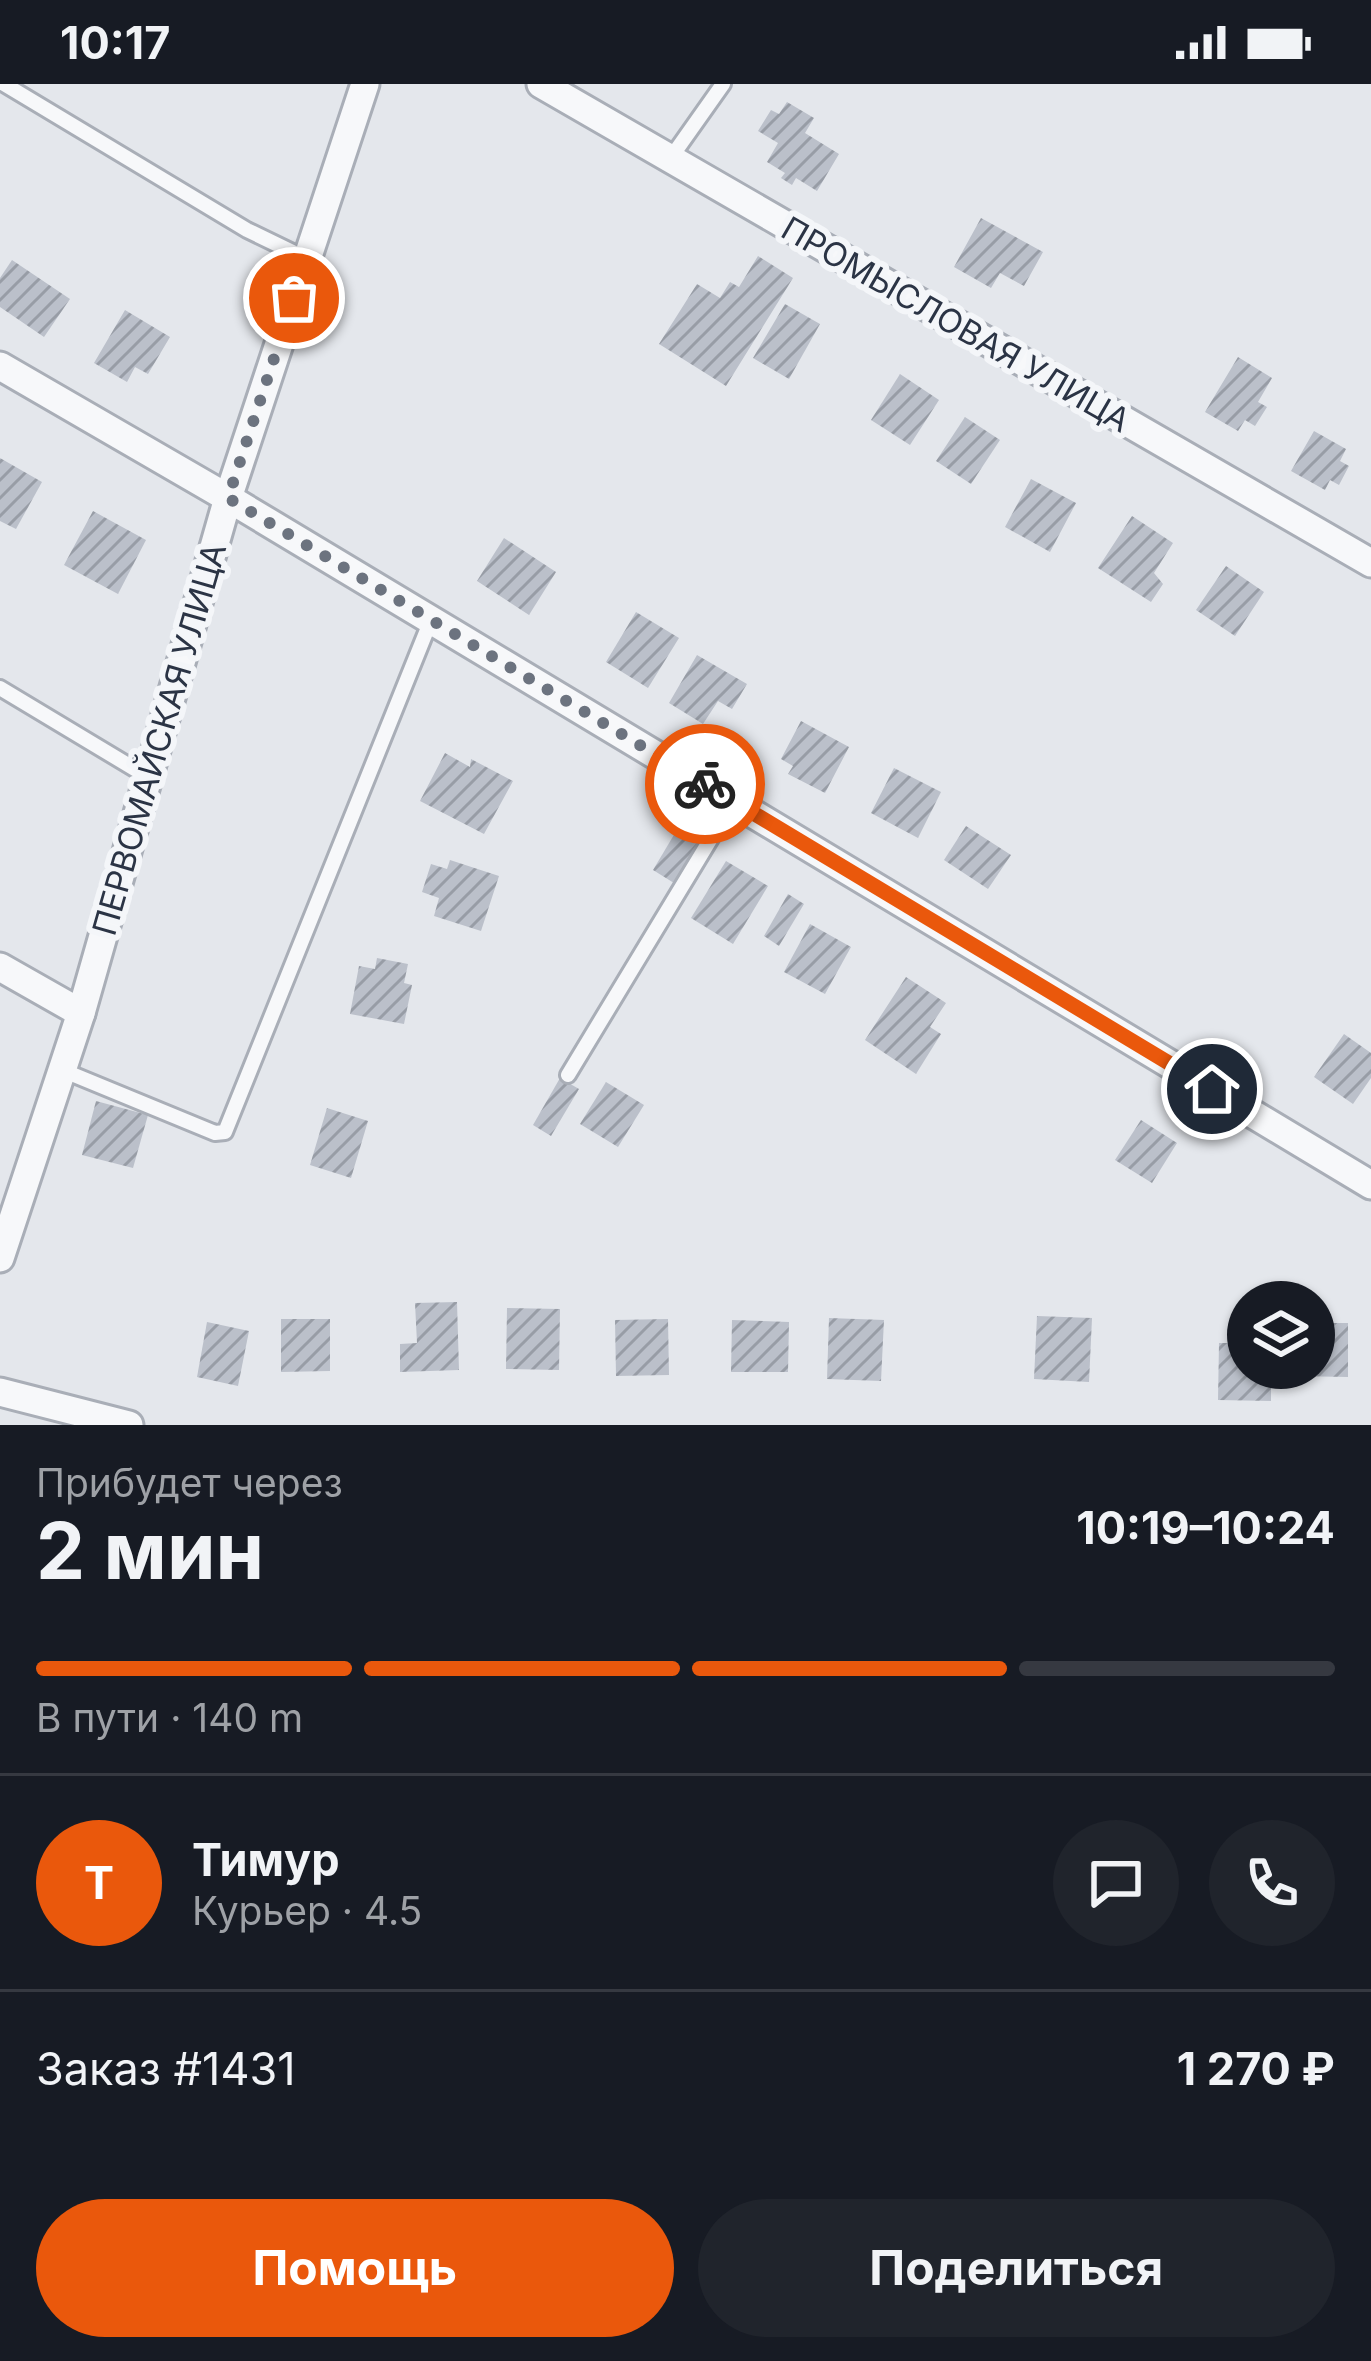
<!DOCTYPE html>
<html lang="ru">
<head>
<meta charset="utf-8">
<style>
  body { margin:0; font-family:Inter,sans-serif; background:#20242c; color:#f1f3f6; height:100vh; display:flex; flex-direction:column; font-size:45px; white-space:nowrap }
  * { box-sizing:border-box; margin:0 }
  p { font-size:39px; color:#9ea1a6 }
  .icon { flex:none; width:66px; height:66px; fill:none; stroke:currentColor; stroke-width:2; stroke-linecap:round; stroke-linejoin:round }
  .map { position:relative; height:1341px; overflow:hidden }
  .details { display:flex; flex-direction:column; background:#171b24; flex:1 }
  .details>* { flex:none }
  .controls { position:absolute; left:1227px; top:1197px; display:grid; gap:24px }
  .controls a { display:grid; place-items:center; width:108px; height:108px; border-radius:50%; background:#171b24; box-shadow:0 3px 9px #0004; font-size:60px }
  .pin { position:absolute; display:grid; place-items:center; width:102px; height:102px; color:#fff; margin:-51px; border:6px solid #fff; border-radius:50%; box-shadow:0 3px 12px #0007 }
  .courier { position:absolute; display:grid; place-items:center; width:120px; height:120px; margin:-60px; border:9px solid #ea580c; border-radius:50%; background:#fff; color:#222; box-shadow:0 3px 15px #0007 }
  .overview em { font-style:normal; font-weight:700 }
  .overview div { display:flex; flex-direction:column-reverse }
  .overview { display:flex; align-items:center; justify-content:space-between; height:204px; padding:0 36px }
  h1 { font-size:78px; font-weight:700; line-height:90px }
  .bar { display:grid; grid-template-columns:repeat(4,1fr); gap:18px 12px; align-content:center; height:144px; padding:0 36px }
  .bar i { height:15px; border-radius:9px; background:#363941 }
  .bar .current { background:#ea580c }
  .bar p { grid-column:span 4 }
  .line { display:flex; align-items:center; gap:30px; padding:0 36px; border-top:3px solid #363941 }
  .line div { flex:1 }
  .round { display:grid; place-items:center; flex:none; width:126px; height:126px; border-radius:63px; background:#20242c }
  .primary-button { display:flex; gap:24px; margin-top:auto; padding:24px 36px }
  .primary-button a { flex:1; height:138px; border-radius:72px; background:#ea580c; color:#fff; font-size:48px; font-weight:700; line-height:138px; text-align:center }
  .primary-button a+a { background:#20242c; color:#f1f3f6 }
  .status { display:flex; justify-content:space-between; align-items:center; height:84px; padding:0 60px; background:#171b24; direction:ltr }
  .status svg { height:33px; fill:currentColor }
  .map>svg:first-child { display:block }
  .building { fill:url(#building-hatch) }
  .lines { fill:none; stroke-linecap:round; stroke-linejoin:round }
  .lane-casing { stroke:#a9aeb7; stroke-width:20 }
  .street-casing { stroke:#a9aeb7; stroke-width:33 }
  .lane { stroke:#f7f8fa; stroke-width:14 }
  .street { stroke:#f7f8fa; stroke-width:27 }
  .done { stroke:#6c737f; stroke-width:12; stroke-dasharray:0 21.6 }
  .route { stroke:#ea580c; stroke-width:15 }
  .labels { text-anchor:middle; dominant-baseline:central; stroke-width:12; stroke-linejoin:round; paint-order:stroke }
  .street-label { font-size:33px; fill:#2b3445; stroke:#f4f6f9 }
</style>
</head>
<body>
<div class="status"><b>10:17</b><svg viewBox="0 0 49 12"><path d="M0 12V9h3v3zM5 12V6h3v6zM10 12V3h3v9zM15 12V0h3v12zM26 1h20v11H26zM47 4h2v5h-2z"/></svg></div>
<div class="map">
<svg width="1371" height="1341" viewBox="0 0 1371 1341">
  <defs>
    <pattern id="building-hatch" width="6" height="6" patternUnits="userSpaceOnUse" patternTransform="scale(3)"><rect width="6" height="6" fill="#bbc0ca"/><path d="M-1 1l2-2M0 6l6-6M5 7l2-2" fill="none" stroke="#989da6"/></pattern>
  </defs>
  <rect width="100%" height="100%" fill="#e4e7ec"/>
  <g class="building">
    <path d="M 787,18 L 814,34 L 805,49 L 839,70 L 817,107 L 796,94 L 792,101 L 781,94 L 785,89 L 767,78 L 778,59 L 758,47 L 771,26 L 779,30 Z"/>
    <path d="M 981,134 L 1043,168 L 1024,202 L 1000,189 L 991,204 L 954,183 Z"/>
    <path d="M 758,172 L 793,194 L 726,302 L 659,260 L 697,200 L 720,214 L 730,198 L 739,203 Z"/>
    <path d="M 12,176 L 70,215 L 44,253 L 0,223 L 0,194 Z"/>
    <path d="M 785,220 L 820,240 L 789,295 L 753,274 Z"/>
    <path d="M 125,226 L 170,253 L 148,290 L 135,283 L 127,298 L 94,279 Z"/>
    <path d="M 1238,273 L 1272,294 L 1258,318 L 1267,323 L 1255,342 L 1245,336 L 1238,347 L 1205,328 Z"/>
    <path d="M 900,290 L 939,316 L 910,361 L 871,336 Z"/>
    <path d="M 965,333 L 1000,356 L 971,400 L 936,377 Z"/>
    <path d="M 1314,347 L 1346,365 L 1340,377 L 1349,382 L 1339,401 L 1330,396 L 1325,406 L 1291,387 Z"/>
    <path d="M 0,374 L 42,398 L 16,445 L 0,437 Z"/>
    <path d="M 1031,395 L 1076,419 L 1050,468 L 1005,443 Z"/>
    <path d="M 93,427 L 146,456 L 118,510 L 64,481 Z"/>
    <path d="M 1132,432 L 1173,459 L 1154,489 L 1163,500 L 1151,518 L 1098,484 Z"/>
    <path d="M 504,454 L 556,488 L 529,531 L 477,497 Z"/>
    <path d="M 1226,482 L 1264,508 L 1235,552 L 1196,526 Z"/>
    <path d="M 636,528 L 679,554 L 648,604 L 606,578 Z"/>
    <path d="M 697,571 L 747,600 L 732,625 L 718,617 L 703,640 L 669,619 Z"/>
    <path d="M 801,637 L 849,663 L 825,709 L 788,690 L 793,682 L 781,675 Z"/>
    <path d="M 445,669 L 470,683 L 471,675 L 513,697 L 484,750 L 420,717 Z"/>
    <path d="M 894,684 L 941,708 L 918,754 L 871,729 Z"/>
    <path d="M 681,739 L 703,753 L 674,799 L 653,786 Z"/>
    <path d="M 966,742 L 1011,771 L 988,805 L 944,776 Z"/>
    <path d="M 450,776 L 499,792 L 481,847 L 434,832 L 439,814 L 422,808 L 431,780 L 447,785 Z"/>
    <path d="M 726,777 L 768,802 L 733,860 L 691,834 Z"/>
    <path d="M 788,810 L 804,820 L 779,862 L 764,852 Z"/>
    <path d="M 810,840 L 851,863 L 825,910 L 784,888 Z"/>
    <path d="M 377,874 L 408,880 L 404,899 L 412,901 L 404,940 L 350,930 L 359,882 L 375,885 Z"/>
    <path d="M 906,893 L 946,919 L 930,943 L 941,950 L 916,990 L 865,956 Z"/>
    <path d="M 1344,950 L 1371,969 L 1371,994 L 1353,1020 L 1314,993 Z"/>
    <path d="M 560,994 L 579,1005 L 551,1052 L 533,1041 Z"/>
    <path d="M 606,998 L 644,1021 L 618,1063 L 580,1040 Z"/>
    <path d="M 96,1017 L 148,1031 L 133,1084 L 82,1071 Z"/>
    <path d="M 327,1024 L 368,1037 L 351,1094 L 310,1081 Z"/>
    <path d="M 1141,1036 L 1177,1059 L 1152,1099 L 1115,1076 Z"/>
    <path d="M 457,1218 L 459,1286 L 400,1288 L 400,1260 L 417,1259 L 415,1219 Z"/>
    <path d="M 507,1224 L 560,1225 L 559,1286 L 506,1285 Z"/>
    <path d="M 1037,1232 L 1092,1234 L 1089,1298 L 1034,1295 Z"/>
    <path d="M 829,1234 L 884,1236 L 881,1297 L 827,1295 Z"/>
    <path d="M 281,1235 L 330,1235 L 330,1287 L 281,1288 Z"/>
    <path d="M 668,1235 L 669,1291 L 616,1292 L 615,1236 Z"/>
    <path d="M 732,1236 L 789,1238 L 788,1288 L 731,1288 Z"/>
    <path d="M 207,1238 L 249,1247 L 238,1302 L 197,1293 Z"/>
    <path d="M 1314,1239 L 1348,1239 L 1348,1293 L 1293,1292 L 1293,1284 L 1314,1284 Z"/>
    <path d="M 1219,1259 L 1248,1259 L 1248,1284 L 1271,1284 L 1271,1317 L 1218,1316 Z"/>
  </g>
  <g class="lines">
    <defs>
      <g id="lane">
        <path d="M 4,0 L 247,146 L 307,175"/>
        <path d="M 670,75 L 723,0"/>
        <path d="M 0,604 L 148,693"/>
        <path d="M 62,986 L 215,1049 L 225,1048 L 431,536"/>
        <path d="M 568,991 L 733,718"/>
      </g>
      <g id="street">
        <path d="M 541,0 L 1371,479"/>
        <path d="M 0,282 L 228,414 L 1371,1101"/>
        <path d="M 0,883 L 81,929"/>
        <path d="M 0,1174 L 81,929 L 228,414 L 365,0"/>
        <path d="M 0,1308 L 129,1341"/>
      </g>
    </defs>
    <use href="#lane" class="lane-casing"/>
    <use href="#street" class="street-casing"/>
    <use href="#lane" class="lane"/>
    <use href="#street" class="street"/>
  </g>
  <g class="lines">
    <path class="done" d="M 294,214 L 228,414 L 705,700"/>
    <path class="route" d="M 705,700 L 1212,1005"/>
  </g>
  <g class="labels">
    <g class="street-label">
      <text transform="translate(956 240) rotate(30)">ПРОМЫСЛОВАЯ УЛИЦА</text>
      <text transform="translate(159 655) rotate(-74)">ПЕРВОМАЙСКАЯ УЛИЦА</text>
    </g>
  </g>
</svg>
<div class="controls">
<a><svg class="icon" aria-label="layers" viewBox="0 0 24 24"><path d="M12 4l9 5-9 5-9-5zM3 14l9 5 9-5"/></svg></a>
</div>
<div class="pin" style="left:294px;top:214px;background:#ea580c"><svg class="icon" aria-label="bag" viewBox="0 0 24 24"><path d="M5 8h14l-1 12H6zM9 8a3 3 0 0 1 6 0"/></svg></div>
<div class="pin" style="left:1212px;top:1005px;background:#1f2937"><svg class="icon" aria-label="home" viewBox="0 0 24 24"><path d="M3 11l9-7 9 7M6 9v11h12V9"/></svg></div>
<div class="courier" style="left:705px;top:700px"><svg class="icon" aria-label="bike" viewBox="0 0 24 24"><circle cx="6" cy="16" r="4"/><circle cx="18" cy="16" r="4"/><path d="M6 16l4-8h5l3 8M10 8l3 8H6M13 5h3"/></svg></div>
</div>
<section class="details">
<div class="overview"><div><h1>2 мин</h1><p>Прибудет через</p></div><em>10:19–10:24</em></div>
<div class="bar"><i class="current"></i><i class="current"></i><i class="current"></i><i></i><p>В пути · 140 m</p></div>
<div class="line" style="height:216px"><b class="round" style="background:#ea580c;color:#fff">Т</b><div><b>Тимур</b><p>Курьер · 4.5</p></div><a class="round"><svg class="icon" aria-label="chat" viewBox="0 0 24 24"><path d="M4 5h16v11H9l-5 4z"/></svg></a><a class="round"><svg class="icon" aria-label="phone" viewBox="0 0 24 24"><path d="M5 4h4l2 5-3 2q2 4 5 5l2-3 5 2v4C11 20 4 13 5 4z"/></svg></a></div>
<div class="line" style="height:156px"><div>Заказ #1431</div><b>1 270 ₽</b></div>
<div class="primary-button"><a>Помощь</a><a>Поделиться</a></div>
</section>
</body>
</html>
